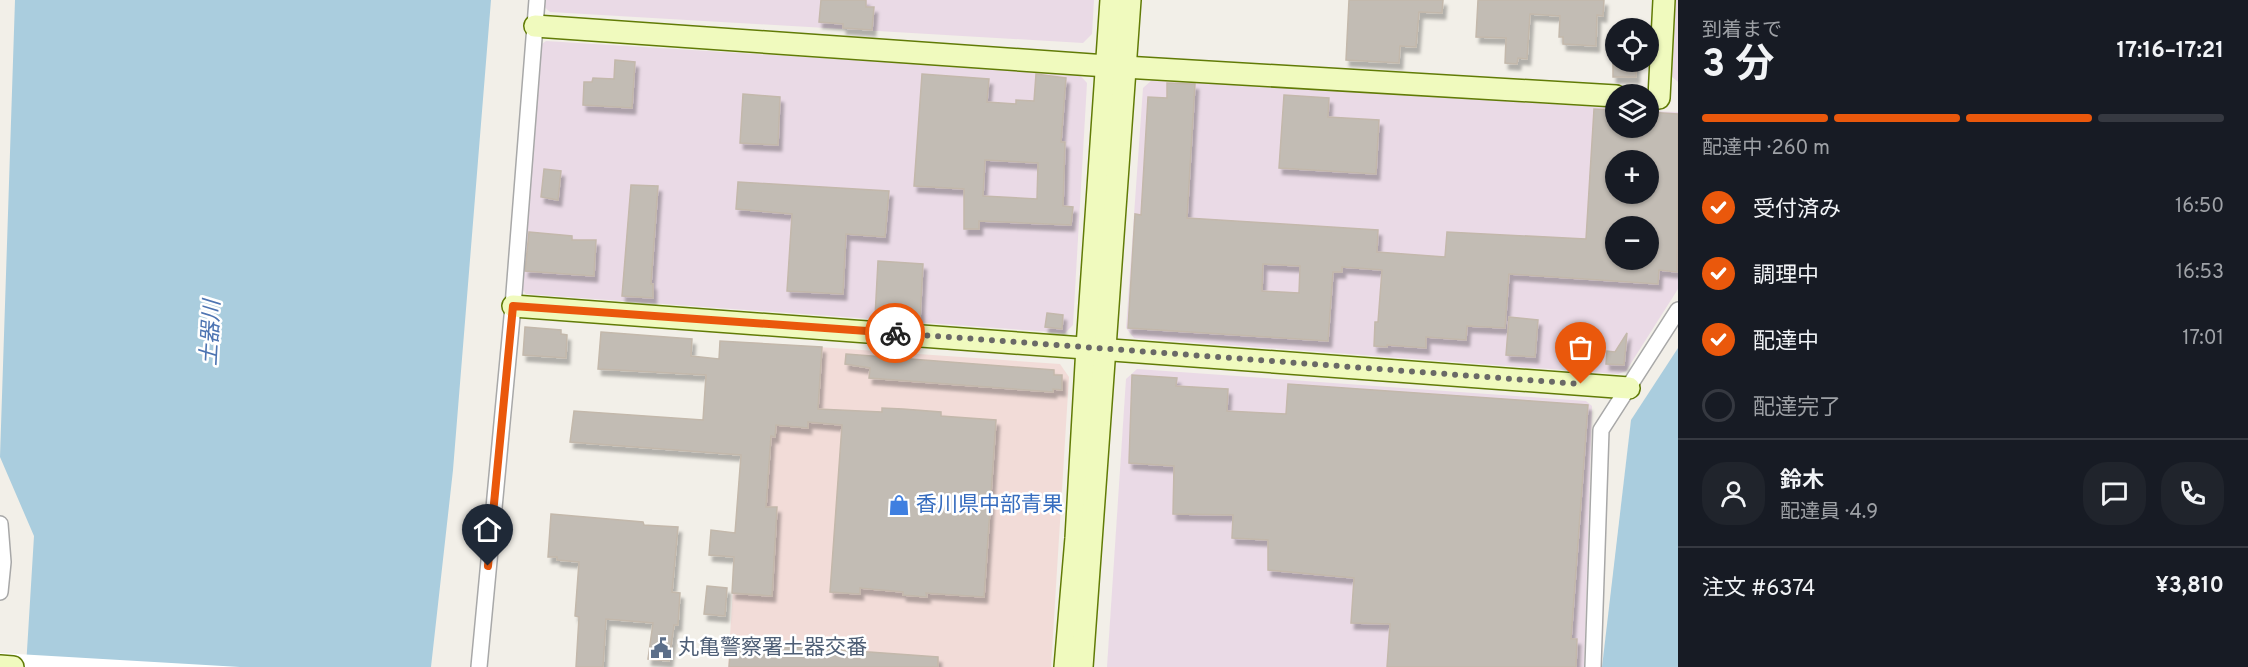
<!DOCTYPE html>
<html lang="ja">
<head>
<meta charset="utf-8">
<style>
  body { margin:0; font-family:Overpass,"Noto Sans JP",sans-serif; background:#20242c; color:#f1f3f6; height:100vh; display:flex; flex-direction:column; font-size:22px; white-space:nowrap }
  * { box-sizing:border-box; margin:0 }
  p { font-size:20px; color:#9ea1a6 }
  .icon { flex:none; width:33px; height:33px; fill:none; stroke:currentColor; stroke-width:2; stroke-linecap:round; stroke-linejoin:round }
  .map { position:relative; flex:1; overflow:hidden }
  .panel { display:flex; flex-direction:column; background:#171b24; width:570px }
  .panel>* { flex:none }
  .fabs { position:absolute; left:1605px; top:18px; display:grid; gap:12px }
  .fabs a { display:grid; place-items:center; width:54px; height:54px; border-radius:50%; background:#171b24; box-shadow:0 2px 4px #0004; font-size:30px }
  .pin { position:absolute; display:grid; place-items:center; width:51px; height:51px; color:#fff; margin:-62px -26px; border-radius:50% 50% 50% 0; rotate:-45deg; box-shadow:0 0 6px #0007 }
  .pin .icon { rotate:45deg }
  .courier { position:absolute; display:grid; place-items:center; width:60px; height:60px; margin:-30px; border:4px solid #ea580c; border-radius:50%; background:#fff; color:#222; box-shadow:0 2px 8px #0007 }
  .overview em { font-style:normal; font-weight:700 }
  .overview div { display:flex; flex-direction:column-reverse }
  .overview { display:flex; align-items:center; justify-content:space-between; height:102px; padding:0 24px }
  h1 { font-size:39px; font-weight:700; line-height:45px }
  .bar { display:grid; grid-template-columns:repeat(4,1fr); gap:9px 6px; align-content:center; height:72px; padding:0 24px }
  .bar i { height:8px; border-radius:4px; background:#363941 }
  .bar .active { background:#ea580c }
  .bar p { grid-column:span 4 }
  .line { display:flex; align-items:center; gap:15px; padding:0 24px; border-top:2px solid #363941 }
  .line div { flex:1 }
  .round { display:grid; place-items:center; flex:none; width:63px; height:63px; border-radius:24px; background:#20242c }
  ol { padding:0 24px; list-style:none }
  li { display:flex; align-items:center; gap:18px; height:66px }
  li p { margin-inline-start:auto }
  li .icon { padding:6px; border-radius:50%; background:#ea580c; color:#fff; stroke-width:4 }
  li:last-child { color:#9ea1a6 }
  li i { width:33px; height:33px; border:3px solid #363941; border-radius:50% }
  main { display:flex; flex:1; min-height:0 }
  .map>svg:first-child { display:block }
  .commercial { fill:#f2dcd8 }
  .industrial { fill:#eadae6; fill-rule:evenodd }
  .water { fill:#aacdde }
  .pier { fill:#fff }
  .building { fill:#c2bcb4; stroke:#c3b8ab; stroke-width:1.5; fill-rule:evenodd; filter:url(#shadow) }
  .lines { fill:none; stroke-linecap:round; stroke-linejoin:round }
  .street-casing { stroke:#a8a8a8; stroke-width:18 }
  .secondary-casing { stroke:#617b06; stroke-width:24 }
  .street { stroke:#fff; stroke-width:15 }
  .secondary { stroke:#f0fabe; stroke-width:21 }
  .done { stroke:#6a6967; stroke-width:6; stroke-dasharray:0 10.8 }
  .route { stroke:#ea580c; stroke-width:8 }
  .labels { text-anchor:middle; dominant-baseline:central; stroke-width:5; stroke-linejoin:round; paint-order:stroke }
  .shop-label { font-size:21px; fill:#366cbe; stroke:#fff; text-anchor:start }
  .service-label { font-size:21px; fill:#4e5e75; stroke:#fff; text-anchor:start }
  .water-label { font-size:22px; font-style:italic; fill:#4d74b2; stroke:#fff }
</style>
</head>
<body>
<main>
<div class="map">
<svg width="1678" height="667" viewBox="0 0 1678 667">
  <defs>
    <filter id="shadow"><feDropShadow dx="3.5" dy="6" stdDeviation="1.5" flood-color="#0004"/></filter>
  </defs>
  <rect width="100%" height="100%" fill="#f2efe8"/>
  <path class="commercial" d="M 749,342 L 1060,364 L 1069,377 L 1051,667 L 728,667 Z"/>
  <g class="industrial">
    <path d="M 543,0 L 1094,0 L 1092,34 L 1083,43 L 550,12 L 543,6 Z"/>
    <path d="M 1676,0 L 1678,0 L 1678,82 L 1671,76 Z"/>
    <path d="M 546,41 L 1079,74 L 1087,83 L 1073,325 L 1065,333 L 526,294 L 521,288 L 539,46 Z"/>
    <path d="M 1153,79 L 1615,108 L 1616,128 L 1648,128 L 1649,111 L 1678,112 L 1678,289 L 1626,371 L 1618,374 L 1134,338 L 1126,328 L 1143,88 ZM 1616,160 L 1648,160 L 1648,194 L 1616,194 ZM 1616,226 L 1648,226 L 1648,260 L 1616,260 Z"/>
    <path d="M 1137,369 L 1586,401 L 1592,406 L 1584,667 L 1107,667 L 1126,379 Z"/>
  </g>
  <g class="water">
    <path d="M 15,0 L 491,0 L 453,470 L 431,667 L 26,667 L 34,536 L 0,457 Z"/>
    <path d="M 1678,348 L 1678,667 L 1602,667 L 1631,420 Z"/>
  </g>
  <path class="pier" d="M 0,653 L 240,667 L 0,667 Z"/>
  <g class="building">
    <path d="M 821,0 L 866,0 L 866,7 L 874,7 L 872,30 L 843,28 L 843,24 L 819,22 Z"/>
    <path d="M 1349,0 L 1443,0 L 1442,13 L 1419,12 L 1416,47 L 1400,46 L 1399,63 L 1346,60 Z"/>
    <path d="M 1478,0 L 1604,0 L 1603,16 L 1597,15 L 1596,46 L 1563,44 L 1563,37 L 1559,37 L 1560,16 L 1530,14 L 1527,59 L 1518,58 L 1517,64 L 1505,63 L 1506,38 L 1476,37 Z"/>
    <path d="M 615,60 L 635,62 L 632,108 L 583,105 L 584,82 L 592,82 L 593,78 L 614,79 Z"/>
    <rect x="1613" y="62" width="23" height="15"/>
    <path d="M 922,74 L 989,79 L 987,102 L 1016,104 L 1016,100 L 1034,101 L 1036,74 L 1066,78 L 1061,142 L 1065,142 L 1063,206 L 1073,207 L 1071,225 L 979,221 L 979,229 L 964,229 L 964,189 L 914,186 ZM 985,160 L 1038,163 L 1037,199 L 983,196 Z"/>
    <path d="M 1167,83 L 1195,84 L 1187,218 L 1378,230 L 1377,252 L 1445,257 L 1447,232 L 1586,239 L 1594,109 L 1616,110 L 1616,128 L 1648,128 L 1648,112 L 1678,114 L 1677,272 L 1659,270 L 1658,284 L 1509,274 L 1505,328 L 1467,326 L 1466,340 L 1426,337 L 1426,348 L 1387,345 L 1387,347 L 1374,346 L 1375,322 L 1378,322 L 1382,270 L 1342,267 L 1342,272 L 1333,272 L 1328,341 L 1128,328 L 1135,214 L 1141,215 L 1148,97 L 1167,98 ZM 1616,160 L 1648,160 L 1648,194 L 1616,194 ZM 1616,226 L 1648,226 L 1648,260 L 1616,260 ZM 1263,264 L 1300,266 L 1299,293 L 1262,291 Z"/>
    <path d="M 743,94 L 780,97 L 778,145 L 740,143 Z"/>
    <path d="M 1284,95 L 1329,98 L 1328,117 L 1379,120 L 1376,174 L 1279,168 Z"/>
    <path d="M 544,169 L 561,171 L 558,200 L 541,197 Z"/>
    <path d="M 738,182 L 889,191 L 885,237 L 846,234 L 843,294 L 787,291 L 792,214 L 736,209 Z"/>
    <path d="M 631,185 L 658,186 L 651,284 L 653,284 L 653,298 L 622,296 Z"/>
    <path d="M 529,232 L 572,236 L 572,240 L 596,240 L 594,276 L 525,271 Z"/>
    <path d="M 878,261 L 923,264 L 920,320 L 875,317 Z"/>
    <path d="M 1047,313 L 1063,315 L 1062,329 L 1045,327 Z"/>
    <path d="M 1509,317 L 1538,320 L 1535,357 L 1506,355 Z"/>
    <path d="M 525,327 L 561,330 L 561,334 L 567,335 L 566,358 L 523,355 Z"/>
    <path d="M 601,332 L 692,339 L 691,356 L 719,359 L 720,341 L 822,347 L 818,409 L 882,412 L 882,408 L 903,409 L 941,412 L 941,416 L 996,420 L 984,597 L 926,593 L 927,597 L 903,595 L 903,592 L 860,588 L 860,594 L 830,592 L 842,425 L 808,422 L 808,428 L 776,425 L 775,437 L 771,436 L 766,507 L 777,507 L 772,596 L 732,593 L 734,557 L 709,555 L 711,530 L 735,533 L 741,455 L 570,442 L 574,411 L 703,420 L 706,375 L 598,369 Z"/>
    <path d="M 1627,333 L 1624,365 L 1606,364 L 1607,351 L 1615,352 Z"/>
    <path d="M 846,354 L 1054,370 L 1054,375 L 1062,375 L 1062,390 L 1053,389 L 1053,392 L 869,378 L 870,368 L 845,364 Z"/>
    <path d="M 1132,375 L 1177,378 L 1176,386 L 1228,389 L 1227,411 L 1286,414 L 1288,384 L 1588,405 L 1571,639 L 1577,639 L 1576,667 L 1387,667 L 1390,624 L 1351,623 L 1354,578 L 1268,570 L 1268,540 L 1232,538 L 1233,515 L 1173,514 L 1174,466 L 1129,463 Z"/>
    <path d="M 551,514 L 643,522 L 644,525 L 678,527 L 672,592 L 680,593 L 678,625 L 674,625 L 669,661 L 648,659 L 653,623 L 606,619 L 603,667 L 576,667 L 579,617 L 575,616 L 579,562 L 557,560 L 557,557 L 548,557 Z"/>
    <path d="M 707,586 L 727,588 L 725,616 L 704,614 Z"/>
    <path d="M 731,642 L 938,657 L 938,667 L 729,667 Z"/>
  </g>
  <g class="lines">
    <defs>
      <g id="street">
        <path d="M 0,524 L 3,562 L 0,592"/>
        <path d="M 479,667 L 513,306 L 537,0"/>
        <path d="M 1593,667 L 1601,430 L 1678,310"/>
      </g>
      <g id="secondary">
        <path d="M 535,26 L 1107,66 L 1616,96"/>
        <path d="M 1659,98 L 1664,0"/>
        <path d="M 513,306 L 1629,388"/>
        <path d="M 0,666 L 13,667"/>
        <path d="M 1065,667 L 1076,538 L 1087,347 L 1111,0"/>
        <path d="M 1082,667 L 1130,0"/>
      </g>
    </defs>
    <use href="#street" class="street-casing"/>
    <use href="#secondary" class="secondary-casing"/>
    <use href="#street" class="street"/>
    <use href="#secondary" class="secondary"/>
  </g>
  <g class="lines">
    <path class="done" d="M 895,333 L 1581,384"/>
    <path class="route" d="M 488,566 L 513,306 L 895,333"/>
  </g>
  <defs>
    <symbol id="shop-bare" viewBox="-9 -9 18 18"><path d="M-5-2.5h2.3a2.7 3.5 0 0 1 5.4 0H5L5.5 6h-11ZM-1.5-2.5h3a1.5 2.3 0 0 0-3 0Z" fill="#3f7fe0" stroke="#fff" stroke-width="2.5" paint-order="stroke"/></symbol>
    <symbol id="civic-bare" viewBox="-9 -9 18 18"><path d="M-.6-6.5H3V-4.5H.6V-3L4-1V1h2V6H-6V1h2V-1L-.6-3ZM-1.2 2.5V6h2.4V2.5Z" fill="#5c6f8a" stroke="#fff" stroke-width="2.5" paint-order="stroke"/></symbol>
  </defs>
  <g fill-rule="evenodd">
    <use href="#shop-bare" x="884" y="490" width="30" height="30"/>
    <use href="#civic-bare" x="646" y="633" width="30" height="30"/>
  </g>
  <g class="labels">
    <g class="shop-label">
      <text x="916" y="505">香川県中部青果</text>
    </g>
    <g class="service-label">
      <text x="678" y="648">丸亀警察署土器交番</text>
    </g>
    <g class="water-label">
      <text transform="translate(212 333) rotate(-87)">土器川</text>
    </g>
  </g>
</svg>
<div class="fabs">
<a><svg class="icon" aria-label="locate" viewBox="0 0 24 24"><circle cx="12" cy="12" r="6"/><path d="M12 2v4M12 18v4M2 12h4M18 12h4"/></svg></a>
<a><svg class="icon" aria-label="layers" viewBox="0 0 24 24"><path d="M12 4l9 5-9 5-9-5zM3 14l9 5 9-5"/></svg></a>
<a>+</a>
<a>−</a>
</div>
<div class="pin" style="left:1581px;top:384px;background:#ea580c"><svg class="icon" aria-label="bag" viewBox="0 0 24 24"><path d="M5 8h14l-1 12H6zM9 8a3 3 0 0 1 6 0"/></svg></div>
<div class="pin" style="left:488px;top:566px;background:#1f2937"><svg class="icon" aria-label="home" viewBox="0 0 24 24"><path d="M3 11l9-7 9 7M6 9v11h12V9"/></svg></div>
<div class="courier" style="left:895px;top:333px"><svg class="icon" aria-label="bike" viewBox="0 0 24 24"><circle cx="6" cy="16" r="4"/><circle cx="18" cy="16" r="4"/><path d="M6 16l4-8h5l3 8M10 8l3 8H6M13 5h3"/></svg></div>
</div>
<section class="panel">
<div class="overview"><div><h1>3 分</h1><p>到着まで</p></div><em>17:16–17:21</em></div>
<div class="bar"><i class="active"></i><i class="active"></i><i class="active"></i><i></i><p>配達中 · 260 m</p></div>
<ol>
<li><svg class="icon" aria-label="check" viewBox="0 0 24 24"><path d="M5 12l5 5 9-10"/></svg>受付済み<p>16:50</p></li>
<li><svg class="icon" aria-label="check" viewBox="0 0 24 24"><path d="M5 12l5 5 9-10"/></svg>調理中<p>16:53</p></li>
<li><svg class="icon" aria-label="check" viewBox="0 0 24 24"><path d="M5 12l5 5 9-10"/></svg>配達中<p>17:01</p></li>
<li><i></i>配達完了</li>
</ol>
<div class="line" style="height:108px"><a class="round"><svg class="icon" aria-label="person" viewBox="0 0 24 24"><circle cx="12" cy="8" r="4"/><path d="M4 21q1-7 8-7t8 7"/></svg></a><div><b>鈴木</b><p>配達員 · 4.9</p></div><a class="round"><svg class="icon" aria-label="chat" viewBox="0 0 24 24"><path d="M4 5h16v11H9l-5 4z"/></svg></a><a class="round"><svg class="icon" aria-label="phone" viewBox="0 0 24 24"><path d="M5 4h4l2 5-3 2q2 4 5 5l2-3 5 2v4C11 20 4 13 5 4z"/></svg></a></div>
<div class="line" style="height:78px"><div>注文 #6374</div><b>¥3,810</b></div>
</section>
</main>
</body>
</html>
